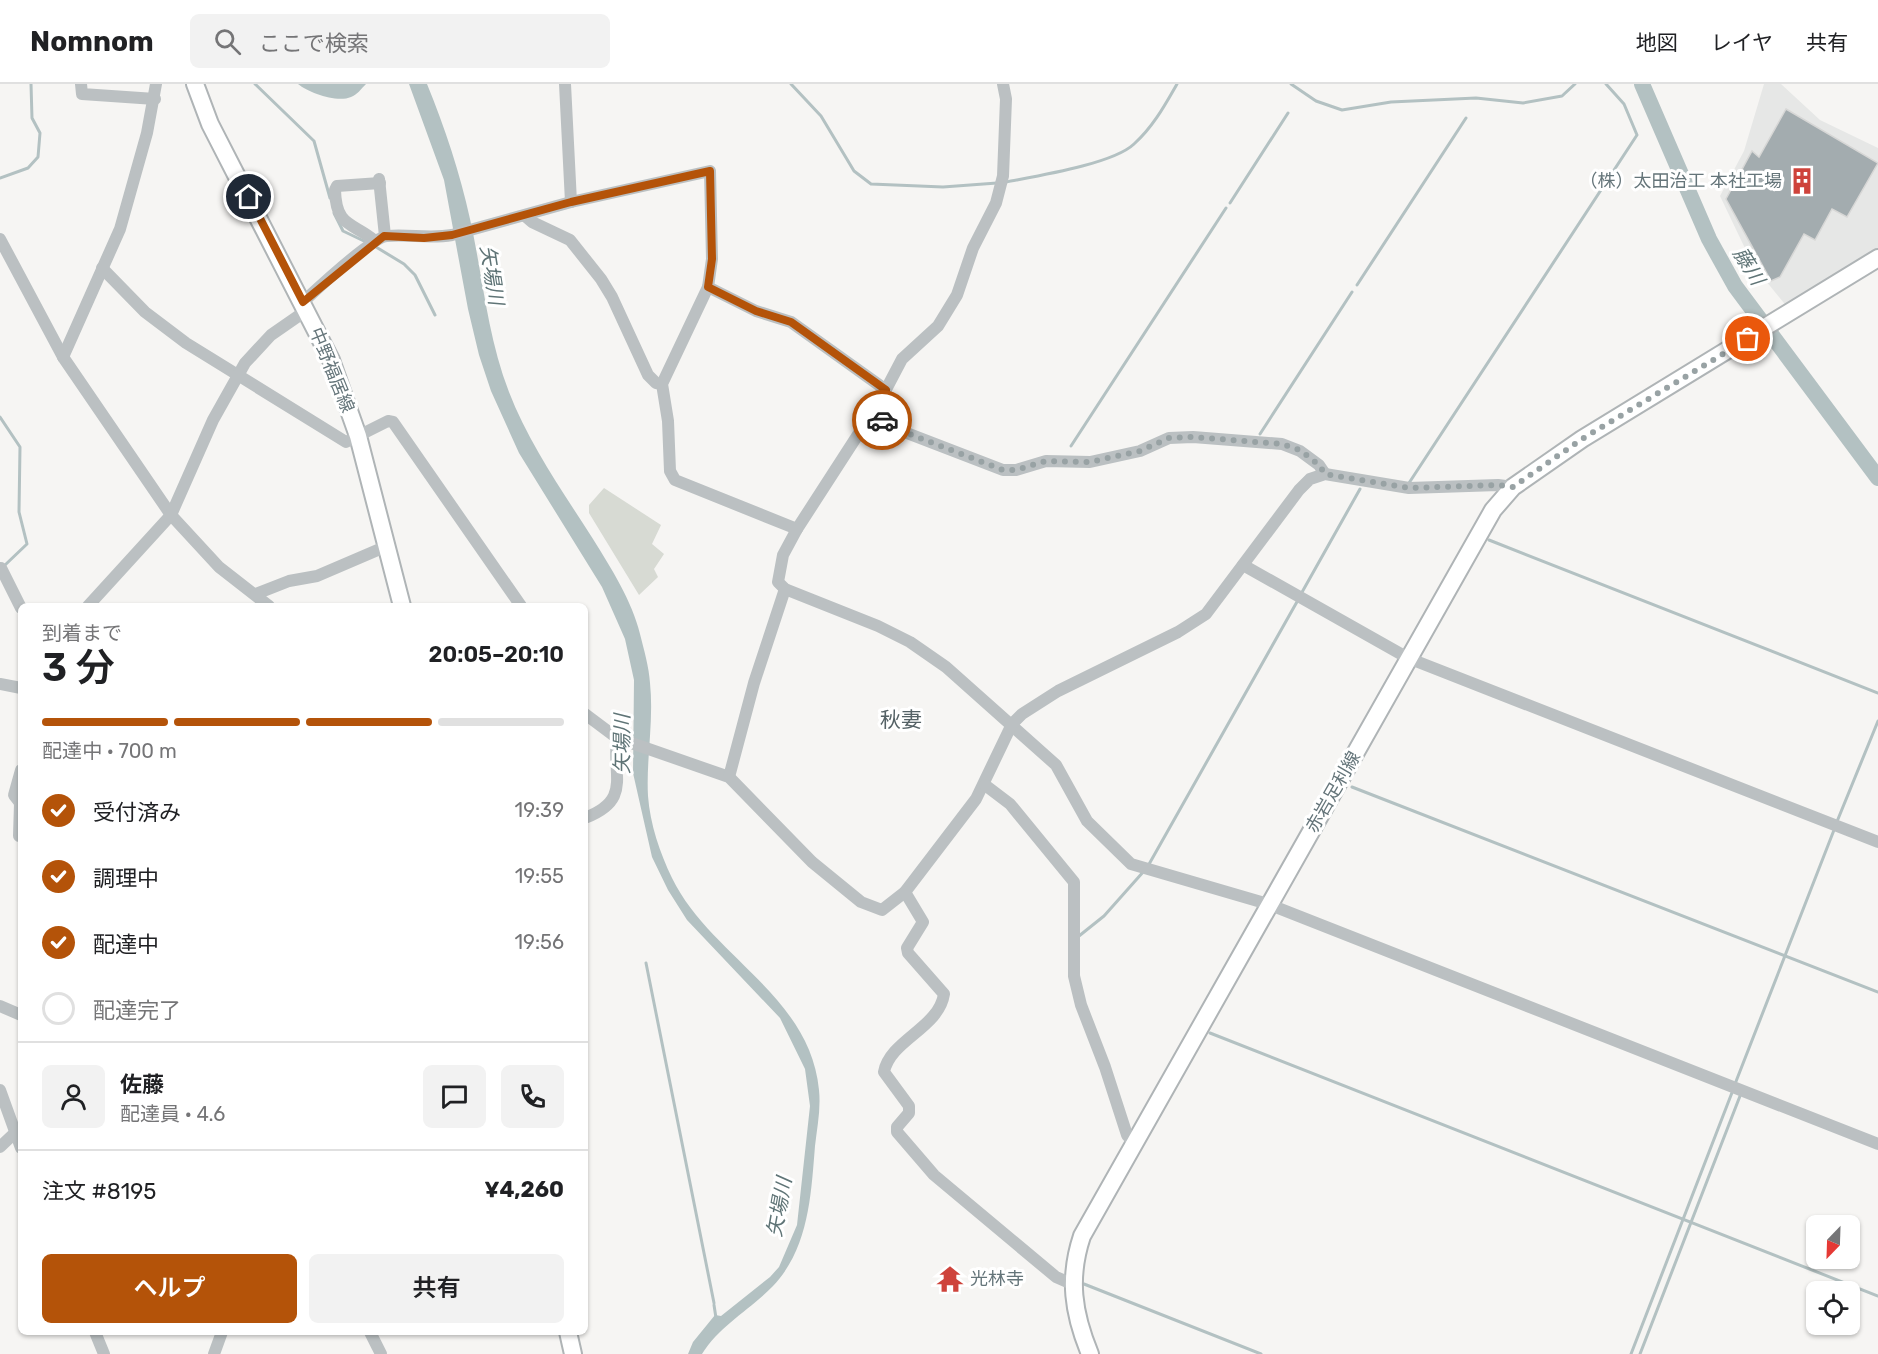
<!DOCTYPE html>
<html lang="ja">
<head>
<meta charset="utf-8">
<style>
  body { margin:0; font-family:Rubik,"Noto Sans JP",sans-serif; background:#f2f2f2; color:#202124; height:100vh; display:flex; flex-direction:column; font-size:22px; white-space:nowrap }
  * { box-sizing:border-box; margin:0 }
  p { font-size:20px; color:#757577 }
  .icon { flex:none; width:33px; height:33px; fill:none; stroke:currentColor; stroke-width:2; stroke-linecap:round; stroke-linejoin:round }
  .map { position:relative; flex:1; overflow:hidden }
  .side { position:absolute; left:18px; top:519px; width:570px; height:732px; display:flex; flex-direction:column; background:#fff; border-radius:9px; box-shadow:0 2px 4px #0004 }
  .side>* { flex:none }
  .needle { width:39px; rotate:203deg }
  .tools { position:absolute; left:1806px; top:1131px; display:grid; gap:12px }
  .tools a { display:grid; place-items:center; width:54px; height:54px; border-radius:9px; background:#fff; box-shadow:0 2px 4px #0004; font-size:30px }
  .pin { position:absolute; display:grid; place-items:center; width:51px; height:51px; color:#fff; margin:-26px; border:3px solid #fff; border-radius:50%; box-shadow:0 2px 6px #0007 }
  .courier { position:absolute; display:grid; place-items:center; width:60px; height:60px; margin:-30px; border:4px solid #b45309; border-radius:50%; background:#fff; color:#222; box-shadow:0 2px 8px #0007 }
  .overview em { font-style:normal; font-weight:600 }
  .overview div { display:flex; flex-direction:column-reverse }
  .overview { display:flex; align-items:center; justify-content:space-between; height:102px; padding:0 24px }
  h1 { font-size:39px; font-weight:600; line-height:45px }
  .bar { display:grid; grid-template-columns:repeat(4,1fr); gap:9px 6px; align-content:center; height:72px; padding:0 24px }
  .bar i { height:8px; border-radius:4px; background:#e0e0e0 }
  .bar .active { background:#b45309 }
  .bar p { grid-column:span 4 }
  .line { display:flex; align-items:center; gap:15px; padding:0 24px; border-top:2px solid #e0e0e0 }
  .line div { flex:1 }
  .round { display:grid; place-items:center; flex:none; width:63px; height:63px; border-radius:9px; background:#f2f2f2 }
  ol { padding:0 24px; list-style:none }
  li { display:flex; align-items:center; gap:18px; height:66px }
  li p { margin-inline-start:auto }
  li .icon { padding:6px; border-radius:50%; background:#b45309; color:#fff; stroke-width:4 }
  li:last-child { color:#757577 }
  li i { width:33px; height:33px; border:3px solid #e0e0e0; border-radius:50% }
  .cta { display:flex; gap:12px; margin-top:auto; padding:12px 24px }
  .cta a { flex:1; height:69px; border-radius:9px; background:#b45309; color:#fff; font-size:24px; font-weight:600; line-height:69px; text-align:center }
  .cta a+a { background:#f2f2f2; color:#202124 }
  header { display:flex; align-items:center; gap:36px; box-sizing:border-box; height:84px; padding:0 30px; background:#fff; border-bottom:2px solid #e0e0e0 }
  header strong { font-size:28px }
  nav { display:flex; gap:33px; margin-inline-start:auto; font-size:21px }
  .search { width:420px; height:54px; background:#f2f2f2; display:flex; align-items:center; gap:15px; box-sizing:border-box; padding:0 21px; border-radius:9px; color:#757577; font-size:22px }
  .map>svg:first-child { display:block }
  .built { fill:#e6e7e6 }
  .green { fill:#d7dad3 }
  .water { fill:#b3c1c2 }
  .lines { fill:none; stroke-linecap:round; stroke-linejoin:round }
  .stream { stroke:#b3c1c2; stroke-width:3 }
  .river { stroke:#b3c1c2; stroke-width:16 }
  .building { fill:#a3acaf; stroke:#d7d7d6; stroke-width:1.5 }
  .major-casing { stroke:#afb4b6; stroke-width:20 }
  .minor { stroke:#bbc0c2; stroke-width:12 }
  .major { stroke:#fff; stroke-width:16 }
  .done { stroke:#98a2a4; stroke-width:6; stroke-dasharray:0 10.8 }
  .route { stroke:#b45309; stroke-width:8 }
  .labels { text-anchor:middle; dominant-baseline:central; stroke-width:6; stroke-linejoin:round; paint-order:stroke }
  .poi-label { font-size:18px; fill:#65757a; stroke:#fff; text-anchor:end }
  .street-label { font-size:18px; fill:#65757a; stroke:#fff }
  .water-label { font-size:20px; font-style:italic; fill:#5f7476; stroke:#fff }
  .quarter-label { font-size:21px; fill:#556266; stroke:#fff }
</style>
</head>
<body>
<header>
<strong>Nomnom</strong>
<div class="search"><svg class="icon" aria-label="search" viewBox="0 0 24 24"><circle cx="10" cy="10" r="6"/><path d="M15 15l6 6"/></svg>ここで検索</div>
<nav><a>地図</a><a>レイヤ</a><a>共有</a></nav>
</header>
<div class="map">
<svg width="1878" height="1270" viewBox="0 0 1878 1270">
  <rect width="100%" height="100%" fill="#f6f5f3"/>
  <path class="built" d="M 1764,0 L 1781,0 L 1820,36 L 1878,64 L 1878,165 L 1788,224 L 1753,181 L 1720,112 L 1744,67 Z"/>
  <path class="green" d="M 604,404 L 661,441 L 652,460 L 664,470 L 654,485 L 658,493 L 639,511 L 589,429 L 589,421 Z"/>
  <g class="water">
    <path d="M 298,0 L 366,0 C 361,5 357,11 351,13 C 337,19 309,9 298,0 Z"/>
    <path d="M 409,0 L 427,0 C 445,44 460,89 470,135 C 483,193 487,251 509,308 C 529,360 563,408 593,455 C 611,484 632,517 640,550 C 644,566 649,583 650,599 C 654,637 646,675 648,712 C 650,740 660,769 672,794 C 710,872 810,911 819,1006 C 821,1025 817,1044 815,1062 C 811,1111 809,1164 773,1202 C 750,1226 720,1241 702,1270 L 688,1270 L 693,1258 L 715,1231 L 721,1232 L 770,1193 L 779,1183 L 797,1141 L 810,1022 L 805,985 L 780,934 L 687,836 L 668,806 L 652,773 L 633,689 L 634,596 L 625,555 L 602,503 L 519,369 L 491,307 L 479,271 L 468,225 L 444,96 Z"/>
  </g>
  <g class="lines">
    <g class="stream">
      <path d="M 255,0 L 314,57 L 330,114"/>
      <path d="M 791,0 L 821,32 L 854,87 L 871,100 L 943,103 L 997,99"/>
      <path d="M 1291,0 L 1316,17 L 1342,26 L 1391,18 L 1476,14 L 1523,19 L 1562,12 L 1575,0"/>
      <path d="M 0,94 L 28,84 L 38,73 L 40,49 L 32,34 L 31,0"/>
      <path d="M 1006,98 C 1037,92 1113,80 1134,60 C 1153,43 1165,21 1177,0"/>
      <path d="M 1230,119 L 1288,29"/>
      <path d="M 334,129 L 343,147 L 366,158"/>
      <path d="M 376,163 L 404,180 L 415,191 L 435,231"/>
      <path d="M 1357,201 L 1466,34"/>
      <path d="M 0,333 L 20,363 L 19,428 L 27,460 L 5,481"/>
      <path d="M 1260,350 L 1352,208"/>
      <path d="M 1071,362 L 1226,124"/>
      <path d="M 1409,399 L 1637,51 L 1624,20 L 1606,0"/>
      <path d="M 1489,456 L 1878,609"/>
      <path d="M 1301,510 L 1360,405"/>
      <path d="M 1352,703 L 1878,908"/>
      <path d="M 1836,740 L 1878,637"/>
      <path d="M 1148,782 L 1298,516"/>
      <path d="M 1079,852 L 1104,832 L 1144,787"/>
      <path d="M 646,879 L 714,1219"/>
      <path d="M 1210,949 L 1878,1212"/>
      <path d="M 1735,1000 L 1834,746"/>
      <path d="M 1084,1200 L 1261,1270"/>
      <path d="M 714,1221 L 716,1234"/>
      <path d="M 1631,1270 L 1733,1006"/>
      <path d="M 1640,1270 L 1740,1012"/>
    </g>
    <path class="river" d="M 1642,0 L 1709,155 L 1735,202 L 1878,394"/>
  </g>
  <path class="building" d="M 1786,25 L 1878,79 L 1847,133 L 1832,125 L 1815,156 L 1804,150 L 1780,193 L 1771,197 L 1726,115 L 1752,67 L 1759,73 Z"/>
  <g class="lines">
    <defs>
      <g id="major">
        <path d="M 195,0 L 210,40 L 331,276 L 358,352 L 402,522"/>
        <path d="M 568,1248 L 573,1270"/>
        <path d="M 1090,1270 C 1073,1229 1068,1194 1082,1152 L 1493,426 L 1513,403 L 1582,355 L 1878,174"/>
      </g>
    </defs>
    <use href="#major" class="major-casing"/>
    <g class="minor">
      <path d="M 81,0 L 82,10 L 155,15"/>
      <path d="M 565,0 L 571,118"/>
      <path d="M 1003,0 L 1006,15 L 1003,92 L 996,119 L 973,164 L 957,211 L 938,242 L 902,275 L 881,315 L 797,445 L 783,471 L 778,498 L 785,505 L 878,542 L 910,558 L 946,583 L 1056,681 L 1087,737 L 1131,780 L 1268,820 L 1878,1060"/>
      <path d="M 379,95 L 385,152"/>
      <path d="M 525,132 L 532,138 L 570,156 L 601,195 L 612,213 L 648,291 L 656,299 L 662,300"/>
      <path d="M 0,155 L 63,273 L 171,431 L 219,483 L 269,522"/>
      <path d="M 375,157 C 353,138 336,144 335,106 L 337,102 L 380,99"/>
      <path d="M 102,184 L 145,228 L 186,259 L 346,358 L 388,337 L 393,338 L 521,522"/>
      <path d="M 708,203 L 756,227 L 791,238 L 886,306"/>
      <path d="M 303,218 C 317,205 372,153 387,152 C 409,150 430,155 452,151 L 571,118 L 710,87 L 712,175 L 708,203 L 662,300 L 668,337 L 670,387 L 675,396 L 797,445"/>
      <path d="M 63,273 L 120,145 L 147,49 L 156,0"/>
      <path d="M 872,330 L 899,346 L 1003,386 L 1016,386 L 1046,377 L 1090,378 L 1140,367 L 1169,354 L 1193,353 L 1282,360 L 1300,367 L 1319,381 L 1325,390"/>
      <path d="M 1243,481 L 1408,574 L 1878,758"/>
      <path d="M 1,484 L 21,524"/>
      <path d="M 256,510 L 289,497 L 317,492 L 387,462"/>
      <path d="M 88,522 L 171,431 L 213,336 L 245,279 L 271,251 L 307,226"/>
      <path d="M 0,600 L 21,604"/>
      <path d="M 585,630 L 617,654 L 729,693 L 812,778 L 861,818 L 882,826 L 905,808 L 976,715 L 1012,640 L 1022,630 L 1058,607 L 1178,548 L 1206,530 L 1299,406 L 1310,395 L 1325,390 L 1409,404 L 1498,401 L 1513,403"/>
      <path d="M 21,686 L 14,711 L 21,720"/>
      <path d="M 729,693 L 754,599 L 785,505"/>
      <path d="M 985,701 L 1010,720 L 1074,798 L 1074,892 L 1081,921 L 1105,983 L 1127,1051 L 1133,1058"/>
      <path d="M 585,734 C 632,716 612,692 617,654"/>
      <path d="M 19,752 L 20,720"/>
      <path d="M 905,808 L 923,838 L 907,864 L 908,869 L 944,910 C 939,944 890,956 884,988 L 909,1022 L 909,1029 L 897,1043 L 897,1048 L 934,1091 L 1056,1193 L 1072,1200"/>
      <path d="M 0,922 L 21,931"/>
      <path d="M 0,1006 L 21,1064"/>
      <path d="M 0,1063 L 19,1045"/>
      <path d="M 95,1248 L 104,1270"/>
      <path d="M 370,1248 L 381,1270"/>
      <path d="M 214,1270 L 222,1248"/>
    </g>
    <use href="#major" class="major"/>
  </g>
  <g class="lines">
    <path class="done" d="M 882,336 L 899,346 L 1003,386 L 1016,386 L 1046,377 L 1090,378 L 1140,367 L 1169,354 L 1193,353 L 1282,360 L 1300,366 L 1319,381 L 1325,390 L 1409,404 L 1498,401 L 1513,403 L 1582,355 L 1748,255"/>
    <path class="route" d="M 249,113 L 303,218 L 384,152 L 424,154 L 452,151 L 571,118 L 710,87 L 712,175 L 708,203 L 756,227 L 791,238 L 886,306 L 872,330 L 882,336"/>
  </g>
  <defs>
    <symbol id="building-bare" viewBox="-9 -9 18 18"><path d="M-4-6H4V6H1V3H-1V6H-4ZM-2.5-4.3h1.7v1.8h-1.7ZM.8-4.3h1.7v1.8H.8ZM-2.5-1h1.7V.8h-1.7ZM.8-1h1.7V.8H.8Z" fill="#ce433b" stroke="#fff" stroke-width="2.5" paint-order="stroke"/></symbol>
    <symbol id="temple-bare" viewBox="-9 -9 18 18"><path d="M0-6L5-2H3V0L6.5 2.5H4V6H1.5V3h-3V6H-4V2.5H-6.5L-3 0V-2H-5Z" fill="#ce433b" stroke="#fff" stroke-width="2.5" paint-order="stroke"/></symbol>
  </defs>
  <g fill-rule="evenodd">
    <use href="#building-bare" x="1783" y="78" width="38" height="38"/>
    <use href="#temple-bare" x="931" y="1176" width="38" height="38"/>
  </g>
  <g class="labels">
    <g class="poi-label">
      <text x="1782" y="97">（株）太田治工 本社工場</text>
      <text x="970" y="1195" text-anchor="start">光林寺</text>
    </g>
    <g class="street-label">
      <text transform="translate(332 286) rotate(68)">中野福居線</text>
      <text transform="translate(1333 708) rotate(-60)">赤岩足利線</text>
    </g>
    <g class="water-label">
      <text transform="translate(1749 182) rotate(58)">藤川</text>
      <text transform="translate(492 191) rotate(81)">矢場川</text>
      <text transform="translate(622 660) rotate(-90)">矢場川</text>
      <text transform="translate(779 1123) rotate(-80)">矢場川</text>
    </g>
    <g class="quarter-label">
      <text x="901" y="635">秋妻</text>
    </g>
  </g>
</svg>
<div class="tools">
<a><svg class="needle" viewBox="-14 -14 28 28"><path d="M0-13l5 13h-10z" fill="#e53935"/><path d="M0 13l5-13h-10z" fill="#757577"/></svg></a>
<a><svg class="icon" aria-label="locate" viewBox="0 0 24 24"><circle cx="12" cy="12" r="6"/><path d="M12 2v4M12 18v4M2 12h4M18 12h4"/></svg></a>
</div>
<div class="pin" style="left:1748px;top:255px;background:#ea580c"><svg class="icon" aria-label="bag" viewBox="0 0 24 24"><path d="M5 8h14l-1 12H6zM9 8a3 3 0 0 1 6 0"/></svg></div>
<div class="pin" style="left:249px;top:113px;background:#1f2937"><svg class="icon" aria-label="home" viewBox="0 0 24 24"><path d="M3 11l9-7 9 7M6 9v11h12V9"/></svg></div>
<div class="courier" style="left:882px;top:336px"><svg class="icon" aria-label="car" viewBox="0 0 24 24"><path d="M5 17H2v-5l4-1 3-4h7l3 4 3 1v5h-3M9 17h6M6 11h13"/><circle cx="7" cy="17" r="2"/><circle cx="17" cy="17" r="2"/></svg></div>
<section class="side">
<div class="overview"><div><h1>3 分</h1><p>到着まで</p></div><em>20:05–20:10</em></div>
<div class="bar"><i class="active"></i><i class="active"></i><i class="active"></i><i></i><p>配達中 · 700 m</p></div>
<ol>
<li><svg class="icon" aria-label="check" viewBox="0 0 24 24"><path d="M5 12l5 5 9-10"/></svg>受付済み<p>19:39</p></li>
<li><svg class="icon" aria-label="check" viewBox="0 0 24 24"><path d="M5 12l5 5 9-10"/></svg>調理中<p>19:55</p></li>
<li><svg class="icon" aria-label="check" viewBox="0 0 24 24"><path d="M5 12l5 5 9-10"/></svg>配達中<p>19:56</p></li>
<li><i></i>配達完了</li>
</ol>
<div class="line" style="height:108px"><a class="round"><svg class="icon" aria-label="person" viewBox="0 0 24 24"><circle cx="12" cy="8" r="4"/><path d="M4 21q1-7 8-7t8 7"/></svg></a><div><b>佐藤</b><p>配達員 · 4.6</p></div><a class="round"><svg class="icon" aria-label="chat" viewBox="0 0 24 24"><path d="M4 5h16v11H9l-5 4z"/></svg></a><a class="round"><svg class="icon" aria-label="phone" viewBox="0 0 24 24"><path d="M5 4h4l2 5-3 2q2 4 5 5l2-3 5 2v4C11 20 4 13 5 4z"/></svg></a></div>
<div class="line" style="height:78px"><div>注文 #8195</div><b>¥4,260</b></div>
<div class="cta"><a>ヘルプ</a><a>共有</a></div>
</section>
</div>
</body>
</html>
